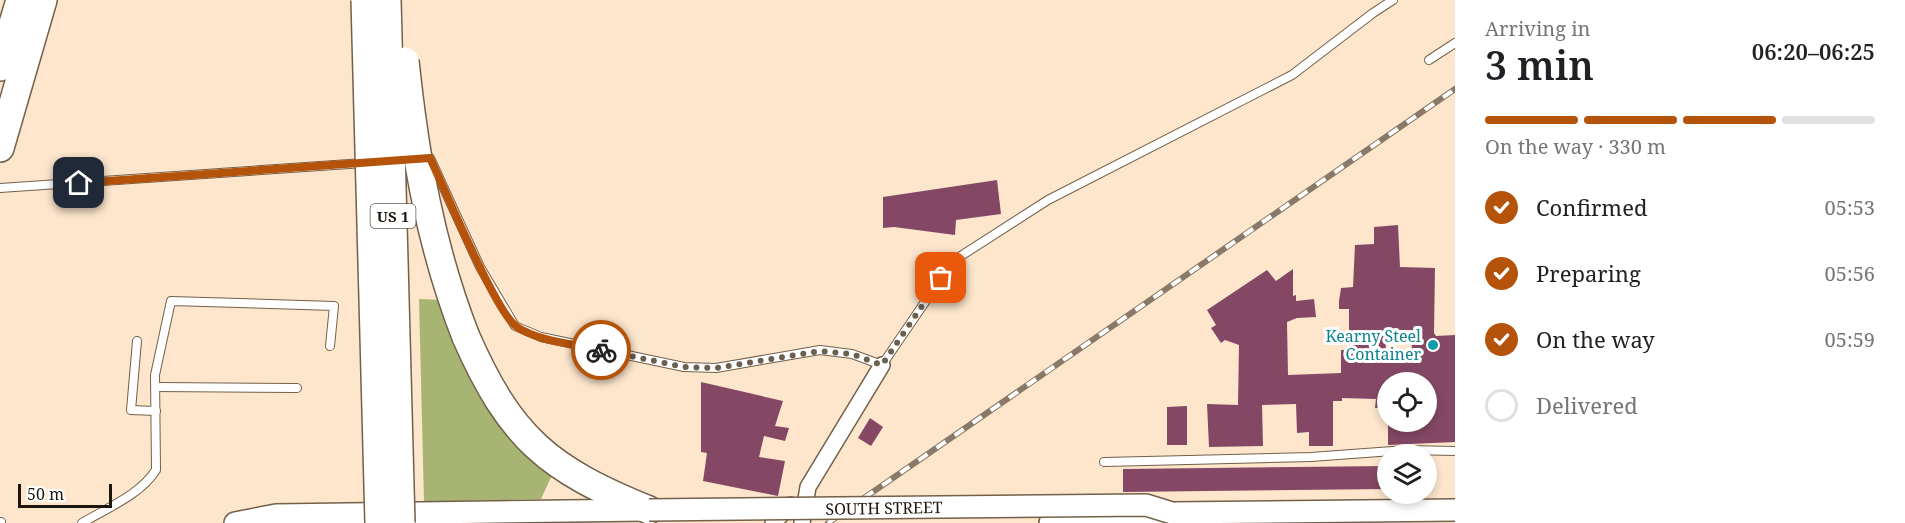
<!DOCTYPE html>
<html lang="en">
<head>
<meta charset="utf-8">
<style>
  body { margin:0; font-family:"Noto Serif",serif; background:#f2f2f2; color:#202124; height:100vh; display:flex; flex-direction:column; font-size:22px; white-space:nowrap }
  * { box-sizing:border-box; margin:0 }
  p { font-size:20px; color:#757577 }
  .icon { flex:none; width:33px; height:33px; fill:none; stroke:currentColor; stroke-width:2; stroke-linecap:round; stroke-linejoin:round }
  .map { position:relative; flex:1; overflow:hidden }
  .side { display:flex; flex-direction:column; background:#fff; width:450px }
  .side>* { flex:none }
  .fabs { position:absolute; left:1377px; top:372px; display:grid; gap:12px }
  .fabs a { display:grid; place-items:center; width:60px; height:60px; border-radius:50%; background:#fff; box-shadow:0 3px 9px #0003; font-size:30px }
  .scale { position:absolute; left:18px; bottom:15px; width:94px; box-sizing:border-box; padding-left:6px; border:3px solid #1d160d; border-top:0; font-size:16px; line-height:21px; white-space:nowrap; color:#1d160d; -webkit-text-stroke:4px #fff; paint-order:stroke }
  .pin { position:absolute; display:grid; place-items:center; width:51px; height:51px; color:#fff; margin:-26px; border-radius:12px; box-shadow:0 3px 9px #0006 }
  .courier { position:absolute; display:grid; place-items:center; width:60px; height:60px; margin:-30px; border:4px solid #b45309; border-radius:50%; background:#fff; color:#222; box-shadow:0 2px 8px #0007 }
  .head em { font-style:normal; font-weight:600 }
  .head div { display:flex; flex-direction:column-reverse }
  .head { display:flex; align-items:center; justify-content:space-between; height:102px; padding:0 30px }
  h1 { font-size:39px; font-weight:600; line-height:45px }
  .bar { display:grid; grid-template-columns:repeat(4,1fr); gap:9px 6px; align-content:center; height:72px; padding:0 30px }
  .bar i { height:8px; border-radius:4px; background:#e0e0e0 }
  .bar .active { background:#b45309 }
  .bar p { grid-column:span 4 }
  ol { padding:0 30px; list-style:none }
  li { display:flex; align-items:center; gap:18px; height:66px }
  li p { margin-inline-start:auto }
  li .icon { padding:6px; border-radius:50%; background:#b45309; color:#fff; stroke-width:4 }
  li:last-child { color:#757577 }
  li i { width:33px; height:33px; border:3px solid #e0e0e0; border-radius:50% }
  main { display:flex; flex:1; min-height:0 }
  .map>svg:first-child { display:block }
  .forest { fill:#a7b472 }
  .building { fill:#844865; fill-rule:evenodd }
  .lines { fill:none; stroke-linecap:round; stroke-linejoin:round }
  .lane-casing { stroke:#736049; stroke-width:10 }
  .street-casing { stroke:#736049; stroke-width:18 }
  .secondary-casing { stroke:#736049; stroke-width:24 }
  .highway-casing { stroke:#736049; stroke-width:30 }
  .lane { stroke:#fff; stroke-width:8 }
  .street { stroke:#fff; stroke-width:15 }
  .secondary { stroke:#fff; stroke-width:21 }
  .highway { stroke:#fff; stroke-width:27 }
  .rail-casing { stroke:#887968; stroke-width:6 }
  .rail { stroke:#fff; stroke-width:4; stroke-dasharray:11; stroke-linecap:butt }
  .secondary-bridge-casing { stroke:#736049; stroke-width:24; stroke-linecap:butt }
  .highway-bridge-casing { stroke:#736049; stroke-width:30; stroke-linecap:butt }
  .secondary-bridge { stroke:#fff; stroke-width:21 }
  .highway-bridge { stroke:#fff; stroke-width:27 }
  .done { stroke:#6b5f50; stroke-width:6; stroke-dasharray:0 10.8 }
  .route { stroke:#b45309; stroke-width:8 }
  .culture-dot { fill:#0f9aa8; stroke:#fff; stroke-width:2 }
  .labels { text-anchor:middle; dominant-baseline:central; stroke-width:6; stroke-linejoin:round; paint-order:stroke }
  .shield { fill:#fff; stroke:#615c56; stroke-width:1.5 }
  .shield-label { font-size:15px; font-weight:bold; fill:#1d160d }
  .culture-label { font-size:16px; fill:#0d838f; stroke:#fff; text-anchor:end }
  .street-label { font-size:16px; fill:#1d160d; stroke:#fff }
</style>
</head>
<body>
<main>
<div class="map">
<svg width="1455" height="523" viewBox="0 0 1455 523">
  <rect width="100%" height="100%" fill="#fde6cc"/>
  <path class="forest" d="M 419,299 L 442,300 L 552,475 L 541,499 L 424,502 Z"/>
  <g class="building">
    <path d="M 997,180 L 1001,214 L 956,220 L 955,235 L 894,227 L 883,228 L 883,197 Z"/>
    <path d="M 1398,225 L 1400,267 L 1435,268 L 1434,333 L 1436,336 L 1455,335 L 1455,442 L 1388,445 L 1388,422 L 1426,422 L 1426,382 L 1388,382 L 1388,408 L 1375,408 L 1376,399 L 1342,398 L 1342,401 L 1333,401 L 1333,446 L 1309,446 L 1309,432 L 1297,433 L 1296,404 L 1262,405 L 1263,446 L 1209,447 L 1207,404 L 1238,405 L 1239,345 L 1225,340 L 1221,343 L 1211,328 L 1216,325 L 1207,310 L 1267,270 L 1276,281 L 1293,269 L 1293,296 L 1296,295 L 1296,301 L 1314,299 L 1316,317 L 1297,318 L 1287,322 L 1288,375 L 1341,373 L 1341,350 L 1349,350 L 1349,309 L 1339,309 L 1339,301 L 1341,288 L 1353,287 L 1355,245 L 1374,244 L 1374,227 ZM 1385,330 L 1411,330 L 1412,351 L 1386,351 Z"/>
    <path d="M 701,382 L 783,401 L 775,426 L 789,428 L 785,441 L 764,436 L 759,457 L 785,461 L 778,496 L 703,481 L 707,453 L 701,452 Z"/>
    <path d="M 1187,406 L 1187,445 L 1167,445 L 1167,407 Z"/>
    <path d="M 870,418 L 883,427 L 871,446 L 858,438 Z"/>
    <path d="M 1388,466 L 1388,489 L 1123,492 L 1123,469 Z"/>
  </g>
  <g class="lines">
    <defs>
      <g id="lane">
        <path d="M 1429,60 L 1455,43"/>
        <path d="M 426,158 L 430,158 L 480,267 L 515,326 L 541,337 L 684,367 L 716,368 L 820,350 L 852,354 L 882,365 L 953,261 L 1048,200 L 1292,75 L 1373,13 L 1393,0"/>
        <path d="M 0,188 L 364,163"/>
        <path d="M 137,341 L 131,410 L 156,411"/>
        <path d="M 156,387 L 297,388"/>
        <path d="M 1406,450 L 1455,451"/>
        <path d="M 1104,462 L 1311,457 L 1406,450 L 1406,454"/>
        <path d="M 1406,494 L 1406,509"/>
        <path d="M 1,523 L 1,522"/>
        <path d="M 82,523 C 107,508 140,495 156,470 L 155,375 L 171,301 L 334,306 L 330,346"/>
      </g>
      <g id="street">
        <path d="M 773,523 L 791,505"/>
        <path d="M 802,523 L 808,487 L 882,365"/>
      </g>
      <g id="secondary">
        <path d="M 235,523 L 276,515 L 646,510"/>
        <path d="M 1050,523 L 1147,522 L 1172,513 L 1455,510"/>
      </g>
      <g id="highway">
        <path d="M 0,67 L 20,0"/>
        <path d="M 0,148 L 43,0"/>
        <path d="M 466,337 C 511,439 548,469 649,510"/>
      </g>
    </defs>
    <use href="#lane" class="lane-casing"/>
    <use href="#street" class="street-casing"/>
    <use href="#secondary" class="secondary-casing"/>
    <use href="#highway" class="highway-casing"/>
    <use href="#lane" class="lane"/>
    <use href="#street" class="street"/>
    <use href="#secondary" class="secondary"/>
    <use href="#highway" class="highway"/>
    <defs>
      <path id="rail" d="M 828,523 L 1455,89"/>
    </defs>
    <use href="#rail" class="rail-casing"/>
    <use href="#rail" class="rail"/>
    <defs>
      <path id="secondary-bridge" d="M 649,510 L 1146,505 L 1172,513"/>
      <g id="highway-bridge">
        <path d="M 365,0 L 379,523"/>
        <path d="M 387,0 L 401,523"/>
        <path d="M 405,61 C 415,157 431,248 466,337"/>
      </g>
    </defs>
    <use href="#secondary-bridge" class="secondary-bridge-casing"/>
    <use href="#highway-bridge" class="highway-bridge-casing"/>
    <use href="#secondary-bridge" class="secondary-bridge"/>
    <use href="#highway-bridge" class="highway-bridge"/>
  </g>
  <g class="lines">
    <path class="done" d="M 601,350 L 684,367 L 716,368 L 820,351 L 852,354 L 882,365 L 941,278"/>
    <path class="route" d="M 79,183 L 430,158 C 444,187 496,314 517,327 C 540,342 575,344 601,350"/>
  </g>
  <circle class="culture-dot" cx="1433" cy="345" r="6"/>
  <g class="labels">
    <rect class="shield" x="370.5" y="204" width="45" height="24" rx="4.5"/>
    <g class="shield-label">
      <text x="393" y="216">US 1</text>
    </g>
    <g class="culture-label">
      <text x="1421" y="336">Kearny Steel<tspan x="1421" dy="18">Container</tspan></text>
    </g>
    <g class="street-label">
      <text transform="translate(884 508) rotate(-1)">SOUTH STREET</text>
    </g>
  </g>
</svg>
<div class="fabs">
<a><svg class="icon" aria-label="locate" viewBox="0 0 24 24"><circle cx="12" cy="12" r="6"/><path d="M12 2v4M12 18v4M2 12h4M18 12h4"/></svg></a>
<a><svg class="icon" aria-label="layers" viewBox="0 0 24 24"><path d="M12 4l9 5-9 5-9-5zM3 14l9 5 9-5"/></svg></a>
</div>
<div class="scale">50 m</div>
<div class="pin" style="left:941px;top:278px;background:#ea580c"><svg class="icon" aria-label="bag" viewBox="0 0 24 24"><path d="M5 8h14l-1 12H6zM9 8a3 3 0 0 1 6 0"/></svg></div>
<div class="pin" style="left:79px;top:183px;background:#1f2937"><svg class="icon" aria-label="home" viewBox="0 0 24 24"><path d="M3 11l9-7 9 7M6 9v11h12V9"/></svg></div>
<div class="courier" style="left:601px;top:350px"><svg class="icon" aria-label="bike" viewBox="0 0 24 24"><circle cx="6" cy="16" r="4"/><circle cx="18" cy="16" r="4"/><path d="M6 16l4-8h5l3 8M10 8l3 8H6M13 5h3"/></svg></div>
</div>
<section class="side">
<div class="head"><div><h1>3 min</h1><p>Arriving in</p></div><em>06:20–06:25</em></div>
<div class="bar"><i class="active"></i><i class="active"></i><i class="active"></i><i></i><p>On the way · 330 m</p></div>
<ol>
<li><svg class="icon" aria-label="check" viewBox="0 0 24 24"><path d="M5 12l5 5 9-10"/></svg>Confirmed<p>05:53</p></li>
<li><svg class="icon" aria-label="check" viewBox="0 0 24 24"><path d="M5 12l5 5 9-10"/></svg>Preparing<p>05:56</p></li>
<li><svg class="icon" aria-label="check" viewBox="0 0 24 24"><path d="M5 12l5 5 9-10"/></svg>On the way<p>05:59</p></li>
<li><i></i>Delivered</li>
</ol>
</section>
</main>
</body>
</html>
